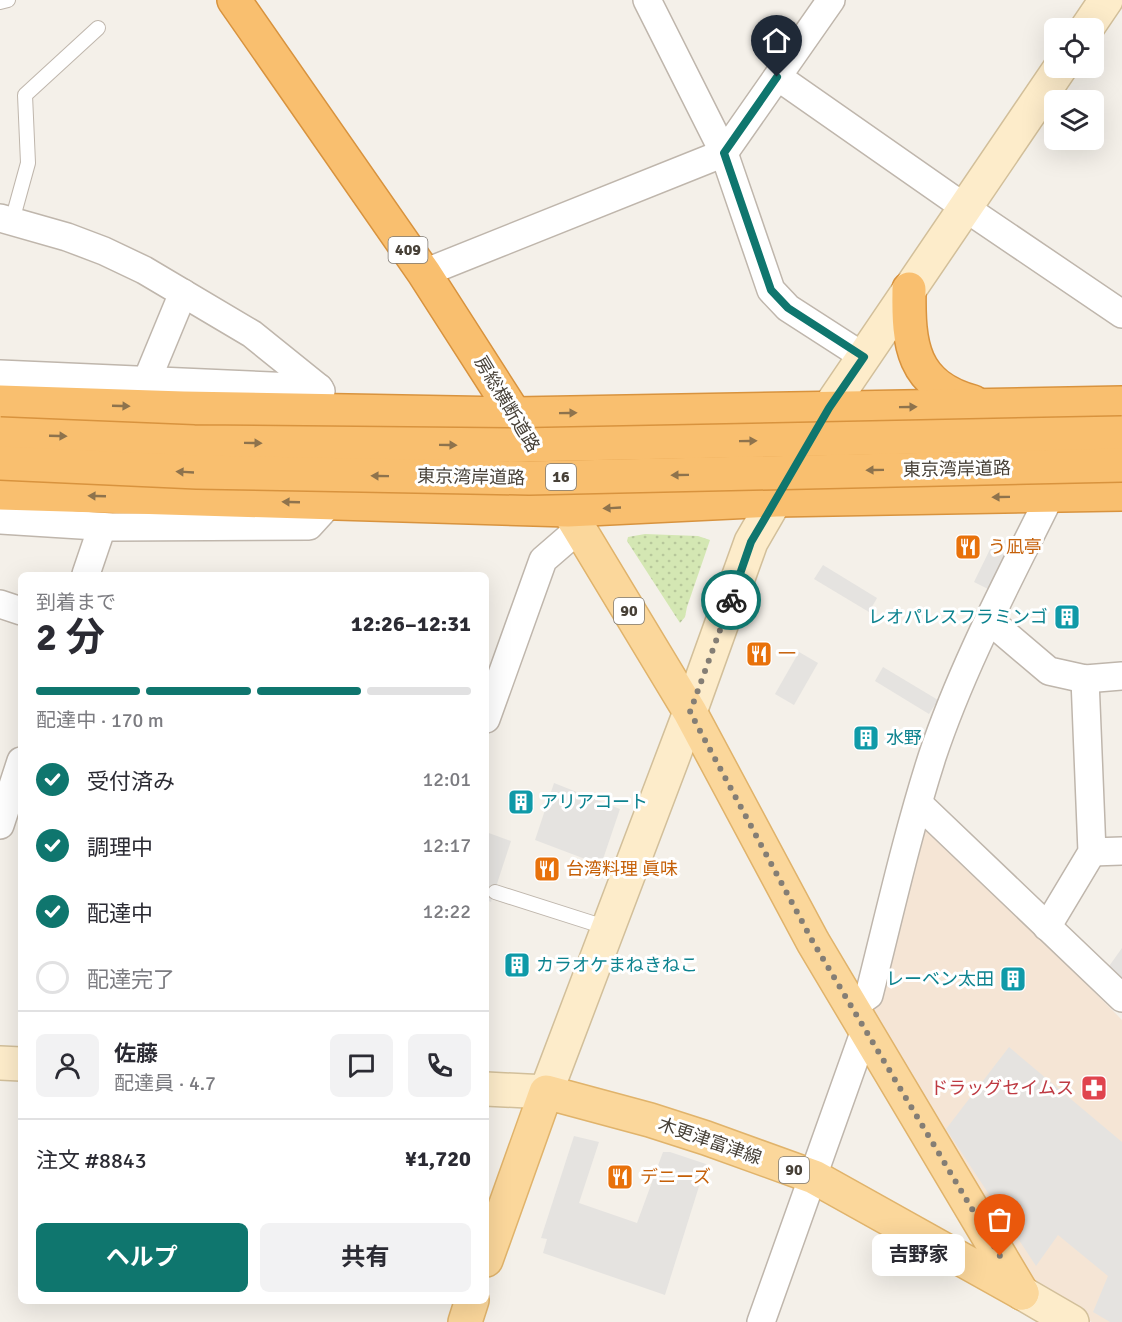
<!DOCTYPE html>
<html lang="ja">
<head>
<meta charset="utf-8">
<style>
  body { margin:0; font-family:Signika,"Noto Sans JP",sans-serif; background:#f2f2f3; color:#2b2b33; height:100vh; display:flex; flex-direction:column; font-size:22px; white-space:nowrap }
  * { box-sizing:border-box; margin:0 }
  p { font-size:20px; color:#7c7c81 }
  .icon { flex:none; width:33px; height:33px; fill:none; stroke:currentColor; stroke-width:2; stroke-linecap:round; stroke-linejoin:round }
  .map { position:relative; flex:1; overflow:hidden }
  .details { position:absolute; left:18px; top:572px; width:471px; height:732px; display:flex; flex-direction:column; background:#fff; border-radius:9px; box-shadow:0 6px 24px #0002 }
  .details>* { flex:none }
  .tools { position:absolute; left:1044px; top:18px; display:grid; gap:12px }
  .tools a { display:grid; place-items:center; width:60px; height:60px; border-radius:9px; background:#fff; box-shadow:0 6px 24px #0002; font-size:30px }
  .pin { position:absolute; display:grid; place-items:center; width:51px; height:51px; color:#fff; margin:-62px -26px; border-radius:50% 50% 50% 0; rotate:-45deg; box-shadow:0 0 6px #0007 }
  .pin .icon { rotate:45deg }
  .courier { position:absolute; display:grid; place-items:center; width:60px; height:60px; margin:-30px; border:4px solid #0f766e; border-radius:50%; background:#fff; color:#222; box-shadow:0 2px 8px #0007 }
  .bubble { position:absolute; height:42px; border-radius:9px; background:#fff; box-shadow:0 6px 24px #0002; font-size:20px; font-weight:700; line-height:42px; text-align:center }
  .summary em { font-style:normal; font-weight:700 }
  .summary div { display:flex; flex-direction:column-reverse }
  .summary { display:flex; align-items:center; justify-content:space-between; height:102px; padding:0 18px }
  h1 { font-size:39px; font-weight:700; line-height:45px }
  .bar { display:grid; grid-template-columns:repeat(4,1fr); gap:9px 6px; align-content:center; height:72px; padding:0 18px }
  .bar i { height:8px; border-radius:4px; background:#e1e1e2 }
  .bar .on { background:#0f766e }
  .bar p { grid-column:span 4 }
  .line { display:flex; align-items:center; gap:15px; padding:0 18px; border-top:2px solid #e1e1e2 }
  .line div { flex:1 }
  .round { display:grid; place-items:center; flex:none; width:63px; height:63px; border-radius:9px; background:#f2f2f3 }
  ol { padding:0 18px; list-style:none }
  li { display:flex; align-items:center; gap:18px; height:66px }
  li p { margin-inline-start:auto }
  li .icon { padding:6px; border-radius:50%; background:#0f766e; color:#fff; stroke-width:4 }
  li:last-child { color:#7c7c81 }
  li i { width:33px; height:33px; border:3px solid #e1e1e2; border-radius:50% }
  .button { display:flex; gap:12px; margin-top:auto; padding:12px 18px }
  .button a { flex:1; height:69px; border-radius:9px; background:#0f766e; color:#fff; font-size:24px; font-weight:700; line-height:69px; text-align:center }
  .button a+a { background:#f2f2f3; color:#2b2b33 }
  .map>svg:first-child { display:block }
  .commercial { fill:#f5e5d5 }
  .garden { fill:url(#garden-dots) }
  .parking { fill:#e5e3e0 }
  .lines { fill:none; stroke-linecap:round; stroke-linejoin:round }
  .lane-casing { stroke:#bfb6ac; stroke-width:16 }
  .street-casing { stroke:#bfb6ac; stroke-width:30 }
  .secondary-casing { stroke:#d2bf9a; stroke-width:36 }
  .primary-casing { stroke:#e0b36b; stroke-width:36 }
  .highway-casing { stroke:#d8933e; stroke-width:36 }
  .lane { stroke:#fff; stroke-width:14 }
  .street { stroke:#fff; stroke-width:27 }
  .secondary { stroke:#fdecca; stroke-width:33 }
  .primary { stroke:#fbd79b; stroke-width:33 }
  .highway { stroke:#f9bf6f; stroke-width:33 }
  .highway-bridge-casing { stroke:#d8933e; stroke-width:36; stroke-linecap:butt }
  .highway-bridge { stroke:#f9bf6f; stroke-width:33 }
  .oneway { fill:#8e734d }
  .done { stroke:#847e75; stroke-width:6; stroke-dasharray:0 10.8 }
  .route { stroke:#0f766e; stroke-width:8 }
  .labels { text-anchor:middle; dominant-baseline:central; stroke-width:6; stroke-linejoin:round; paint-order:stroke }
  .shield { fill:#fff; stroke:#7e7973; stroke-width:1.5 }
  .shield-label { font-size:16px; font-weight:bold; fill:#474037 }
  .street-label { font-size:18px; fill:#474037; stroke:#fff }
  .food-label { font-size:18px; fill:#c56008; stroke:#fff; text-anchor:start }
  .culture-label { font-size:18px; fill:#0d838f; stroke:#fff; text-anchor:start }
  .health-label { font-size:18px; fill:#be3a42; stroke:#fff; text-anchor:end }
</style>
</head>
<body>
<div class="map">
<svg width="1122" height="1322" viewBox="0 0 1122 1322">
  <defs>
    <pattern id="garden-dots" width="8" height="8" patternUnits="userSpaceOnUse" patternTransform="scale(1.5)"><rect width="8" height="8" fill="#d4e7b3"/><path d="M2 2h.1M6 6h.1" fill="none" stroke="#b7c79b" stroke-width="1.8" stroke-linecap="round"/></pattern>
  </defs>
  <rect width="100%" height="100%" fill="#f4f0e9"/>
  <path class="commercial" d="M 926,822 L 1122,1020 L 1122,1322 L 1092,1322 L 1028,1289 L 862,1012 Z"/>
  <path class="garden" d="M 645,534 L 698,536 L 710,540 L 687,607 L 685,617 L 680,623 L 627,541 L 628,537 Z"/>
  <g class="parking">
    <path d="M 1022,538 L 994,592 L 974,582 L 994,541 Z"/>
    <path d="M 823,565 L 877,598 L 869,612 L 814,579 Z"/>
    <path d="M 799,652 L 818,663 L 794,705 L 775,694 Z"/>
    <path d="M 883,667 L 938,700 L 929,714 L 875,681 Z"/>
    <path d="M 554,783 L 620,809 L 601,865 L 535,840 Z"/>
    <path d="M 486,832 L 511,841 L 491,902 L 486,900 Z"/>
    <path d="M 1122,948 L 1122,992 L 1102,976 Z"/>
    <path d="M 1009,1047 L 1122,1142 L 1122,1322 L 1110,1322 L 1093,1312 L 1108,1276 L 1058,1235 L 1036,1266 L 946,1129 Z"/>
    <path d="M 574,1136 L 599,1142 L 579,1203 L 637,1223 L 663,1152 L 670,1152 L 706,1164 L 665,1295 L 543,1253 L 547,1239 L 541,1238 Z"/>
  </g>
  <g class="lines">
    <defs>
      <g id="lane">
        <path d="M 0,2 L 8,0"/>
        <path d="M 12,221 L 28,163 L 25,95 L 98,28"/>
        <path d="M 495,892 L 608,928"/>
      </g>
      <g id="street">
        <path d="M 647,0 L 724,153 L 771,290 L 788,308 L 864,357"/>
        <path d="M 778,77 L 964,207 L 1122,314"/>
        <path d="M 0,218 L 67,237 L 104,251 L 144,270 L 252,334 L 319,388"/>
        <path d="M 424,273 L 724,153 L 831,0"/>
        <path d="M 0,374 L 319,388 L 321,391"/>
        <path d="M 147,380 L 183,293"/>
        <path d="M 0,520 L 112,527 L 309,526 L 330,503"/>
        <path d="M 86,574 L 102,527"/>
        <path d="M 0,604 L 21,611"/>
        <path d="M 990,621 L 1049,671 L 1085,679 L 1122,676"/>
        <path d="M 486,719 L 543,560 L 580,528"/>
        <path d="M 919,804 L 1122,998"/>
        <path d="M 0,825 L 21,761"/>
        <path d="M 1092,852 L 1122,851"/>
        <path d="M 1047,927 L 1092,852 L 1085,679"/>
        <path d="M 852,1007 L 869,995 C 889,916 907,835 932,757 C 962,667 1008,581 1050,496 L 1059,480"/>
        <path d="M 761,1322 L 865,1030"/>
      </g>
      <g id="secondary">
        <path d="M 1087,28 L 1106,0"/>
        <path d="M 816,431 L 829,408 L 1060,68"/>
        <path d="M 0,1063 L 21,1064"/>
        <path d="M 486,1089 L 546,1092 L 690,712 L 751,542 L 788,478"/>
        <path d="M 1022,1293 L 1072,1322"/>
      </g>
      <g id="primary">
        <path d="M 568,510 L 690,712 L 813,942 L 1022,1293"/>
        <path d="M 486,1260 L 546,1092 L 650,1120 L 706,1138 L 814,1177 L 1022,1293"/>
        <path d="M 465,1322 L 472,1300"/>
      </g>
      <g id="highway">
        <path d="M 234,0 L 424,273 L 524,429"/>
        <path d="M 909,289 C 908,345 912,385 973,402"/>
        <path d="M 0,402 L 183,408 L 516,414 L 1122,403"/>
        <path d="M 0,493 L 568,510 L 776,500 L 1122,494"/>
      </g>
    </defs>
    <use href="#lane" class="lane-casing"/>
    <use href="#street" class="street-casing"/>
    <use href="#secondary" class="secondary-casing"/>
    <use href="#primary" class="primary-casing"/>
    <use href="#highway" class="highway-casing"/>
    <use href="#lane" class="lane"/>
    <use href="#street" class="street"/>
    <use href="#secondary" class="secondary"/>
    <use href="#primary" class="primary"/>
    <use href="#highway" class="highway"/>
    <defs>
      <g id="highway-bridge">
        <path d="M 0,434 L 194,442 L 521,445 L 1122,433"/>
        <path d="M 0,463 L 197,472 L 529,478 L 1122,465"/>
      </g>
    </defs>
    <use href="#highway-bridge" class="highway-bridge-casing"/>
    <use href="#highway-bridge" class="highway-bridge"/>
  </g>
  <defs><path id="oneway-solid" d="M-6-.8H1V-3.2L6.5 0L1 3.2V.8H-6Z" transform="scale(1.5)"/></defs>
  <g class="oneway">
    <use href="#oneway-solid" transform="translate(121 406) rotate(2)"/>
    <use href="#oneway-solid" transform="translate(908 407) rotate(-1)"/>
    <use href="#oneway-solid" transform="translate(568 413) rotate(-1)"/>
    <use href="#oneway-solid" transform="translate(58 436) rotate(2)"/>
    <use href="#oneway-solid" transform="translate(748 441) rotate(-1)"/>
    <use href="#oneway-solid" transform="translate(253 443) rotate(1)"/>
    <use href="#oneway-solid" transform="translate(448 445) rotate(1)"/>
    <use href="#oneway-solid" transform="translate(875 470) rotate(179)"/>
    <use href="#oneway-solid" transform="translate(185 472) rotate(-177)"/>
    <use href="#oneway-solid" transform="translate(680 475) rotate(179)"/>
    <use href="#oneway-solid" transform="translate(380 476) rotate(-179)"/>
    <use href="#oneway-solid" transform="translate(97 496) rotate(-178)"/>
    <use href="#oneway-solid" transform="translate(1001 497) rotate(179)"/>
    <use href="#oneway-solid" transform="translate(291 502) rotate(-178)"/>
    <use href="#oneway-solid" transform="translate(612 508) rotate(177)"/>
  </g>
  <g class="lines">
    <path class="done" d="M 731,600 L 690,712 L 813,942 L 1000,1256"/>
    <path class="route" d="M 731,600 L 751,542 L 764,520 L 829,408 L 864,357 L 788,308 L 771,290 L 724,153 L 777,77"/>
  </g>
  <defs>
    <symbol id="restaurant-square" viewBox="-11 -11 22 22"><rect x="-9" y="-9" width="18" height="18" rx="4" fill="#e8710a" stroke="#fff"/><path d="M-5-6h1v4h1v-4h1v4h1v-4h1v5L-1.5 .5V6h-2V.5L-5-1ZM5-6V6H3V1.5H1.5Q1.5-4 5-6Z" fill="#fff"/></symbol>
    <symbol id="building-square" viewBox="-11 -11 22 22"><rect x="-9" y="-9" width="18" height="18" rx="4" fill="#0f9aa8" stroke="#fff"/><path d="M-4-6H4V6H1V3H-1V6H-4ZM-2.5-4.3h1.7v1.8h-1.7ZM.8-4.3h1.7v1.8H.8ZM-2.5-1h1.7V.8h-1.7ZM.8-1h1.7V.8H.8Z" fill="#fff"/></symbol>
    <symbol id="pharmacy-square" viewBox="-11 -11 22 22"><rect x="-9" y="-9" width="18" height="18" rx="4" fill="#e0444e" stroke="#fff"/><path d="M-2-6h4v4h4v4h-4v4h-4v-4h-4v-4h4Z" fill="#fff"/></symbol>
  </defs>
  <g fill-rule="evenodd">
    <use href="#restaurant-square" x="953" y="532" width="30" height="30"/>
    <use href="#building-square" x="1052" y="602" width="30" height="30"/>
    <use href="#restaurant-square" x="744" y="639" width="30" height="30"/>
    <use href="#building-square" x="851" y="723" width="30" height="30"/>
    <use href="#building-square" x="506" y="787" width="30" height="30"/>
    <use href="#restaurant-square" x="532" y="854" width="30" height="30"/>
    <use href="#building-square" x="502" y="950" width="30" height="30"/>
    <use href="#building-square" x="998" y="964" width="30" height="30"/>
    <use href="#pharmacy-square" x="1079" y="1073" width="30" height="30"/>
    <use href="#restaurant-square" x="605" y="1162" width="30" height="30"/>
  </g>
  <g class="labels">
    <g class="shield">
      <rect x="388.5" y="237" width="39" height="26" rx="4.5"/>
      <rect x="546" y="464" width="30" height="26" rx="4.5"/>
      <rect x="614" y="598" width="30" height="26" rx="4.5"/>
      <rect x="779" y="1157" width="30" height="26" rx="4.5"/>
    </g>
    <g class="shield-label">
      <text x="408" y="250">409</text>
      <text x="561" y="477">16</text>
      <text x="629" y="611">90</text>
      <text x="794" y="1170">90</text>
    </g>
    <g class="street-label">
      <text transform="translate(507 404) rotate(59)">房総横断道路</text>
      <text transform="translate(957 469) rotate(-1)">東京湾岸道路</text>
      <text transform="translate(471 477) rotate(1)">東京湾岸道路</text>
      <text transform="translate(710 1141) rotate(19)">木更津富津線</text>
    </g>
    <g class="food-label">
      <text x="988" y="547">う凪亭</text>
      <text x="778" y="654">一</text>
      <text x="566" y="869">台湾料理 眞味</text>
      <text x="640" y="1177">デニーズ</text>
    </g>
    <g class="culture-label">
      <text x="1048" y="617" text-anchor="end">レオパレスフラミンゴ</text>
      <text x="886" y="738">水野</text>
      <text x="540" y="802">アリアコート</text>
      <text x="536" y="965">カラオケまねきねこ</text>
      <text x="994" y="979" text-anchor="end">レーベン太田</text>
    </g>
    <g class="health-label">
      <text x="1074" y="1088">ドラッグセイムス</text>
    </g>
  </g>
</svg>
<div class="tools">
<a><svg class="icon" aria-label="locate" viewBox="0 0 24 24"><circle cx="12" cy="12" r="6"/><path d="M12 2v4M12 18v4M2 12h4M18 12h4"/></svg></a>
<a><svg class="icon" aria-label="layers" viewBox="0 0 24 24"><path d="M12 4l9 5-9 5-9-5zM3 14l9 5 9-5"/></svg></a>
</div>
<div class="pin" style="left:1000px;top:1256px;background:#ea580c"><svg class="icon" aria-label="bag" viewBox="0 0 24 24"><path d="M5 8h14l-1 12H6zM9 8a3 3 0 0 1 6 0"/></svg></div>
<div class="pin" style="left:777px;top:77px;background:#1f2937"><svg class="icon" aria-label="home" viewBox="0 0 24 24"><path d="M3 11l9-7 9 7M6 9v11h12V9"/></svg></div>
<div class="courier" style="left:731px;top:600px"><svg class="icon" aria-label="bike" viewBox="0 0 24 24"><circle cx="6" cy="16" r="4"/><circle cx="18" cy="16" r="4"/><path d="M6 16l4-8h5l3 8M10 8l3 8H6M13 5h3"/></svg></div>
<div class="bubble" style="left:872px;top:1234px;width:93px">吉野家</div>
<section class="details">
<div class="summary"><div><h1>2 分</h1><p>到着まで</p></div><em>12:26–12:31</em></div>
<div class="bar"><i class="on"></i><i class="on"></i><i class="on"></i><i></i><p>配達中 · 170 m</p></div>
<ol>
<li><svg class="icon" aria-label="check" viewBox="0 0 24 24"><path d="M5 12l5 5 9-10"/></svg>受付済み<p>12:01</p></li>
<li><svg class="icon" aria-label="check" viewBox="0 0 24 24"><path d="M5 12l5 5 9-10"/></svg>調理中<p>12:17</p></li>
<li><svg class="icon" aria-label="check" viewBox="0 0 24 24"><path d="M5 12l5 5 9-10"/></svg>配達中<p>12:22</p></li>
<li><i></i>配達完了</li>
</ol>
<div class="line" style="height:108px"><a class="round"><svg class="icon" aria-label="person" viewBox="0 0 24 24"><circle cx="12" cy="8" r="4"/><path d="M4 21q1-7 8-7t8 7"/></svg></a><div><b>佐藤</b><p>配達員 · 4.7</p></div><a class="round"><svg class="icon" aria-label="chat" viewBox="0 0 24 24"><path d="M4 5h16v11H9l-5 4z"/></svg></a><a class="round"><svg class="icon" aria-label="phone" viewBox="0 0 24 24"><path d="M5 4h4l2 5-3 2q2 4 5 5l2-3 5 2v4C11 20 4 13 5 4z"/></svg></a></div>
<div class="line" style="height:78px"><div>注文 #8843</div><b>¥1,720</b></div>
<div class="button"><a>ヘルプ</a><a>共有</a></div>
</section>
</div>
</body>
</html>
